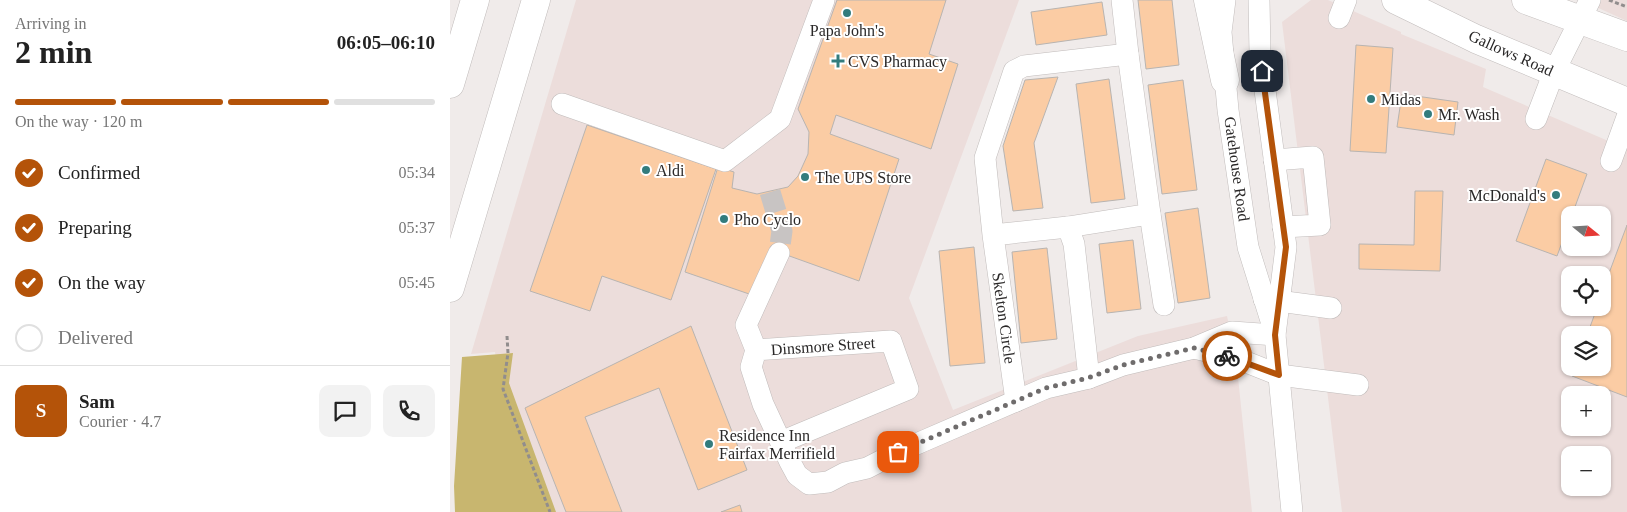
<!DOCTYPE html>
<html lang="en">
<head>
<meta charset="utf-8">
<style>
  body { margin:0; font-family:Georgia,serif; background:#f2f2f2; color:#222; height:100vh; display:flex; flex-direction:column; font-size:19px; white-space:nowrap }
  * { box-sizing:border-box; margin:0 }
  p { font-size:16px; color:#767676 }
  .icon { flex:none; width:28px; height:28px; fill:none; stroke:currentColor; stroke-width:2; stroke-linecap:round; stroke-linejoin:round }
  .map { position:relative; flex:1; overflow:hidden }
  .panel { display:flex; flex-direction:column; background:#fff; width:450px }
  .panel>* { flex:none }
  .needle { width:32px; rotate:108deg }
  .tools { position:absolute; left:1111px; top:206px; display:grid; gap:10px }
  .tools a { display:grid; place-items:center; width:50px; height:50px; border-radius:10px; background:#fff; box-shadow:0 1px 4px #0004; font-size:25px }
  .pin { position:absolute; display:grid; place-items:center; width:42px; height:42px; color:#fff; margin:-21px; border-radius:10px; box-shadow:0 2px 8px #0006 }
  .courier { position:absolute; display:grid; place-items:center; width:50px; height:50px; margin:-25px; border:4px solid #b45309; border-radius:50%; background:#fff; color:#222; box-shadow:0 1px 6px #0007 }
  .head em { font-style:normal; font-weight:800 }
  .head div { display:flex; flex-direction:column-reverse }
  .head { display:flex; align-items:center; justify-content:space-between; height:85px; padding:0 15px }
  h1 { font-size:32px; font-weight:800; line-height:38px }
  .bar { display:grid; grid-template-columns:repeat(4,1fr); gap:8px 5px; align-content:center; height:60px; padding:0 15px }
  .bar i { height:6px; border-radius:4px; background:#e0e0e0 }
  .bar .selected { background:#b45309 }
  .bar p { grid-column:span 4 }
  .line { display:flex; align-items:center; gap:12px; padding:0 15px; border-top:1px solid #e0e0e0 }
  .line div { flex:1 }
  .round { display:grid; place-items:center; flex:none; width:52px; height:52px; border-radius:10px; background:#f2f2f2 }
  ol { padding:0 15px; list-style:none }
  li { display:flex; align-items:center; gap:15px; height:55px }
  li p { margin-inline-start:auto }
  li .icon { padding:5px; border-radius:50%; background:#b45309; color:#fff; stroke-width:4 }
  li:last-child { color:#767676 }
  li i { width:28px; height:28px; border:2px solid #e0e0e0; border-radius:50% }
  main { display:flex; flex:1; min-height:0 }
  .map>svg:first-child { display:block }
  .built { fill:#ecdddb; fill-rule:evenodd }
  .forest { fill:#c8b66f }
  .building { fill:#fbcca4; stroke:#b8b4b1 }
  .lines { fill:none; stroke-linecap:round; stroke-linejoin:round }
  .minor-tunnel { stroke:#c8c4c3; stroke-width:21; stroke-dasharray:21 11; stroke-linecap:butt }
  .minor-casing { stroke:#c1bcbb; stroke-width:22 }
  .major-casing { stroke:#c1bcbb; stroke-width:29 }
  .path { stroke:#918d8d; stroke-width:3; stroke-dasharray:4 2.5; stroke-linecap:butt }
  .minor { stroke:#fff; stroke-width:21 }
  .major { stroke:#fff; stroke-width:28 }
  .done { stroke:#6f6c6c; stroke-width:5; stroke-dasharray:0 9 }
  .route { stroke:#b45309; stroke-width:6 }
  .poi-dot { fill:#337c7d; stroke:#fff; stroke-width:2 }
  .labels { text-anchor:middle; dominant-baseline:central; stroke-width:4; stroke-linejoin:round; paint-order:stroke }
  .poi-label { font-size:16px; fill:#2a2828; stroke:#fff; text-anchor:start }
  .street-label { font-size:16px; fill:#2a2828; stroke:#fff }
</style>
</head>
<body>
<main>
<section class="panel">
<div class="head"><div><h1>2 min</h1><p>Arriving in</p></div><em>06:05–06:10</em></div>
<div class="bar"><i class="selected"></i><i class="selected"></i><i class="selected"></i><i></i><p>On the way · 120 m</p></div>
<ol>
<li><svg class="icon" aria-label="check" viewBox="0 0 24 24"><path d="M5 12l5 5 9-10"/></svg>Confirmed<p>05:34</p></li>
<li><svg class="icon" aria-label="check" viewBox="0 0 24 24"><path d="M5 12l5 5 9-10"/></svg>Preparing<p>05:37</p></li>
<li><svg class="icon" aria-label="check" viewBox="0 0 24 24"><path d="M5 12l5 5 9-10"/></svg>On the way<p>05:45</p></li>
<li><i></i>Delivered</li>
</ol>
<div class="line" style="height:90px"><b class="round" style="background:#b45309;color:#fff">S</b><div><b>Sam</b><p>Courier · 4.7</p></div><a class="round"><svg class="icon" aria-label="chat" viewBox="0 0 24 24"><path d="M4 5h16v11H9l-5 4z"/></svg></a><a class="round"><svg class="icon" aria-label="phone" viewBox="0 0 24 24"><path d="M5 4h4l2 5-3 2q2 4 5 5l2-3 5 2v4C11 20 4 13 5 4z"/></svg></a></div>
</section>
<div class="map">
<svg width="1177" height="512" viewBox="0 0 1177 512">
  <rect width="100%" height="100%" fill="#f0ebea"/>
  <g class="built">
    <path d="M 126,0 L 569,0 L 459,298 L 503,410 L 688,336 L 777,316 L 786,358 L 802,512 L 85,512 L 61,466 L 45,352 L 21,354 Z"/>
    <path d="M 861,0 L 878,0 L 951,32 L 951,34 L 1036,69 L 1033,87 L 1177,149 L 1177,512 L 892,512 L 832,22 ZM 1120,215 L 1152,215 L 1152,248 L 1120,248 ZM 1120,275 L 1152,275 L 1152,308 L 1120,308 ZM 1120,335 L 1152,335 L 1152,368 L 1120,368 ZM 1120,395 L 1152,395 L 1152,428 L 1120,428 ZM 1120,455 L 1152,455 L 1152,488 L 1120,488 Z"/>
    <path d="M 1132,0 L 1177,0 L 1177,21 L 1133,1 Z"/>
  </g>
  <path class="forest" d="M 63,353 L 59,383 L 106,512 L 5,512 L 4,486 L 12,357 Z"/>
  <g class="building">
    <path d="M 387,0 L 496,0 L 479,54 L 508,64 L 481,149 L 386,115 L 380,134 L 449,159 L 409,281 L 320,249 L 305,296 L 235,272 L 268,167 L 284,172 L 282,188 L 307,194 L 338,187 L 348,176 L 358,154 L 359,132 L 348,109 Z"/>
    <path d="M 688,0 L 722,0 L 729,65 L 696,69 Z"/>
    <path d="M 652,2 L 657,35 L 586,45 L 581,12 Z"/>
    <path d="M 906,45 L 943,48 L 936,153 L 900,151 Z"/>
    <path d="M 608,77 L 584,143 L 593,208 L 563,211 L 553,146 L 575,80 Z"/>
    <path d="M 659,79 L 675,199 L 641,203 L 626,84 Z"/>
    <path d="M 733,80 L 747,190 L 712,194 L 698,85 Z"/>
    <path d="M 952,94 L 1008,102 L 1004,135 L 947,127 Z"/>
    <path d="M 137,125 L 266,169 L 221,300 L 152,276 L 140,311 L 80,291 Z"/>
    <path d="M 1096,159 L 1137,174 L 1122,215 L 1120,215 L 1120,221 L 1107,256 L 1066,241 Z"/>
    <path d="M 965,191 L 993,191 L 990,271 L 909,269 L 909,244 L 964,245 Z"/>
    <path d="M 748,208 L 760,298 L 728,303 L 715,213 Z"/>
    <path d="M 1177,225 L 1177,397 L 1122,376 L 1125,368 L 1152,368 L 1152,335 L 1137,335 L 1147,308 L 1152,308 L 1152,292 Z"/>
    <path d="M 683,240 L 691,309 L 657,313 L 649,244 Z"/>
    <path d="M 524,247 L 535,363 L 500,366 L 489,251 Z"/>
    <path d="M 597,248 L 607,339 L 571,343 L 562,252 Z"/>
    <path d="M 241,326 L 297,470 L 248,490 L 209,388 L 135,417 L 172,512 L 116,512 L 75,408 Z"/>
    <path d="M 290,505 L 292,512 L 271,512 Z"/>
  </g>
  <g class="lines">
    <path class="minor-tunnel" d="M 320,192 L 332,231 L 329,253"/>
    <defs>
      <g id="minor">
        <path d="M 672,0 L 678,54"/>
        <path d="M 775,0 L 771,32 L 778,110 L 798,247 L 823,327"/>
        <path d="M 809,0 L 810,53 L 836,247 L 825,335 L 842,512"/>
        <path d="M 889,18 L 896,0"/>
        <path d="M 112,104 L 275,161 L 330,119 L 374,0"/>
        <path d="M 1086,119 L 1104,72 L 1140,0"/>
        <path d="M 824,160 L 863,157 L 870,225 L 833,227"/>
        <path d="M 1161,161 L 1177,117"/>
        <path d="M 700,214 L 714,305"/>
        <path d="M 618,227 L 624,244 L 639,378"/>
        <path d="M 543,235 L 618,227 L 700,214 L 678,54 L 574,66 L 564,71 L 535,158 L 543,235 L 566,401"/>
        <path d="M 814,299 L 881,308"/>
        <path d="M 744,348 L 786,358 L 829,375 L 908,385"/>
        <path d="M 306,350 L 296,325 L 329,253"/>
        <path d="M 331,442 L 458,389 L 441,341 L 306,350 L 301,367 L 313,404 L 340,462 L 347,475 L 359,484 L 378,482 L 395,473 L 417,468 L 448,452 L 596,388 L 639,378 L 673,365 L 744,348 L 782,332 L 825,335"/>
      </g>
      <g id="major">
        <path d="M 758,0 L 775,80"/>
        <path d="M 946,0 L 1026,39 L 1177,102"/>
        <path d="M 1076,0 L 1177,37"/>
        <path d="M 0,84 L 25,0"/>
        <path d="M 0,288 L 86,0"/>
      </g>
    </defs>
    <use href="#minor" class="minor-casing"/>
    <use href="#major" class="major-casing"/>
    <g class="path">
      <path d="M 1159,0 L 1177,7"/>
      <path d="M 57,336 L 58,353 L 53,389 L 100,512"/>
    </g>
    <use href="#minor" class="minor"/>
    <use href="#major" class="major"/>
  </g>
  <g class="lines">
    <path class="done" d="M 448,452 L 596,388 L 638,378 L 673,365 L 744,348 L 777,356"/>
    <path class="route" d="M 777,356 L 829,375 L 825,335 L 836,247 L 812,71"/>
  </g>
  <g class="poi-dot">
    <circle cx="397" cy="13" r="5"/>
    <path d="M385.5 53.5h5v5h5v5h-5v5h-5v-5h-5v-5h5z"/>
    <circle cx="921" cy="99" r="5"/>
    <circle cx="978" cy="114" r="5"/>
    <circle cx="196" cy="170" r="5"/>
    <circle cx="355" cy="177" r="5"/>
    <circle cx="1106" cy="195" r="5"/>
    <circle cx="274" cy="219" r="5"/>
    <circle cx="259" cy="444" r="5"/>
  </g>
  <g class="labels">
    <g class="poi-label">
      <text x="397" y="30" text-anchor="middle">Papa John's</text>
      <text x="398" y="61">CVS Pharmacy</text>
      <text x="931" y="99">Midas</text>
      <text x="988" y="114">Mr. Wash</text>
      <text x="206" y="170">Aldi</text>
      <text x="365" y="177">The UPS Store</text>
      <text x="1096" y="195" text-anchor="end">McDonald's</text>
      <text x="284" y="219">Pho Cyclo</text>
      <text x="269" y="435">Residence Inn<tspan x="269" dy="18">Fairfax Merrifield</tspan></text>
    </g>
    <g class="street-label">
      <text transform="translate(1061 53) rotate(24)">Gallows Road</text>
      <text transform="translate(787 169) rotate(82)">Gatehouse Road</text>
      <text transform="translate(554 318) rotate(82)">Skelton Circle</text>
      <text transform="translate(373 346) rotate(-4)">Dinsmore Street</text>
    </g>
  </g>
</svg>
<div class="tools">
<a><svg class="needle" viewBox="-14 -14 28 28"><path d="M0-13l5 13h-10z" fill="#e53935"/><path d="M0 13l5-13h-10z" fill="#767676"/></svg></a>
<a><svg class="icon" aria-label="locate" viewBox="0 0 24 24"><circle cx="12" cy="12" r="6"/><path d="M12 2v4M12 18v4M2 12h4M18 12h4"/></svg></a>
<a><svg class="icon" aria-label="layers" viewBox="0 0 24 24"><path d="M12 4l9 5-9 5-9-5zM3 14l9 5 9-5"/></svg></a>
<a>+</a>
<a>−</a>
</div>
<div class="pin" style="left:448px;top:452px;background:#ea580c"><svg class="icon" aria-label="bag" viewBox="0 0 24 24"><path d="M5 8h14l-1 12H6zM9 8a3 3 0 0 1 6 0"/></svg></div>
<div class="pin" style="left:812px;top:71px;background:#1f2937"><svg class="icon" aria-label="home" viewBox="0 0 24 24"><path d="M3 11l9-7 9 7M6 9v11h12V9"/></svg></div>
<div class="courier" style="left:777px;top:356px"><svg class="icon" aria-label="bike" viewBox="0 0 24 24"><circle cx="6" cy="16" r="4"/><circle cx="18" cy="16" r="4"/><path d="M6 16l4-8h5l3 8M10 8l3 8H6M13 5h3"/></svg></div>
</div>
</main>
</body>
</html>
